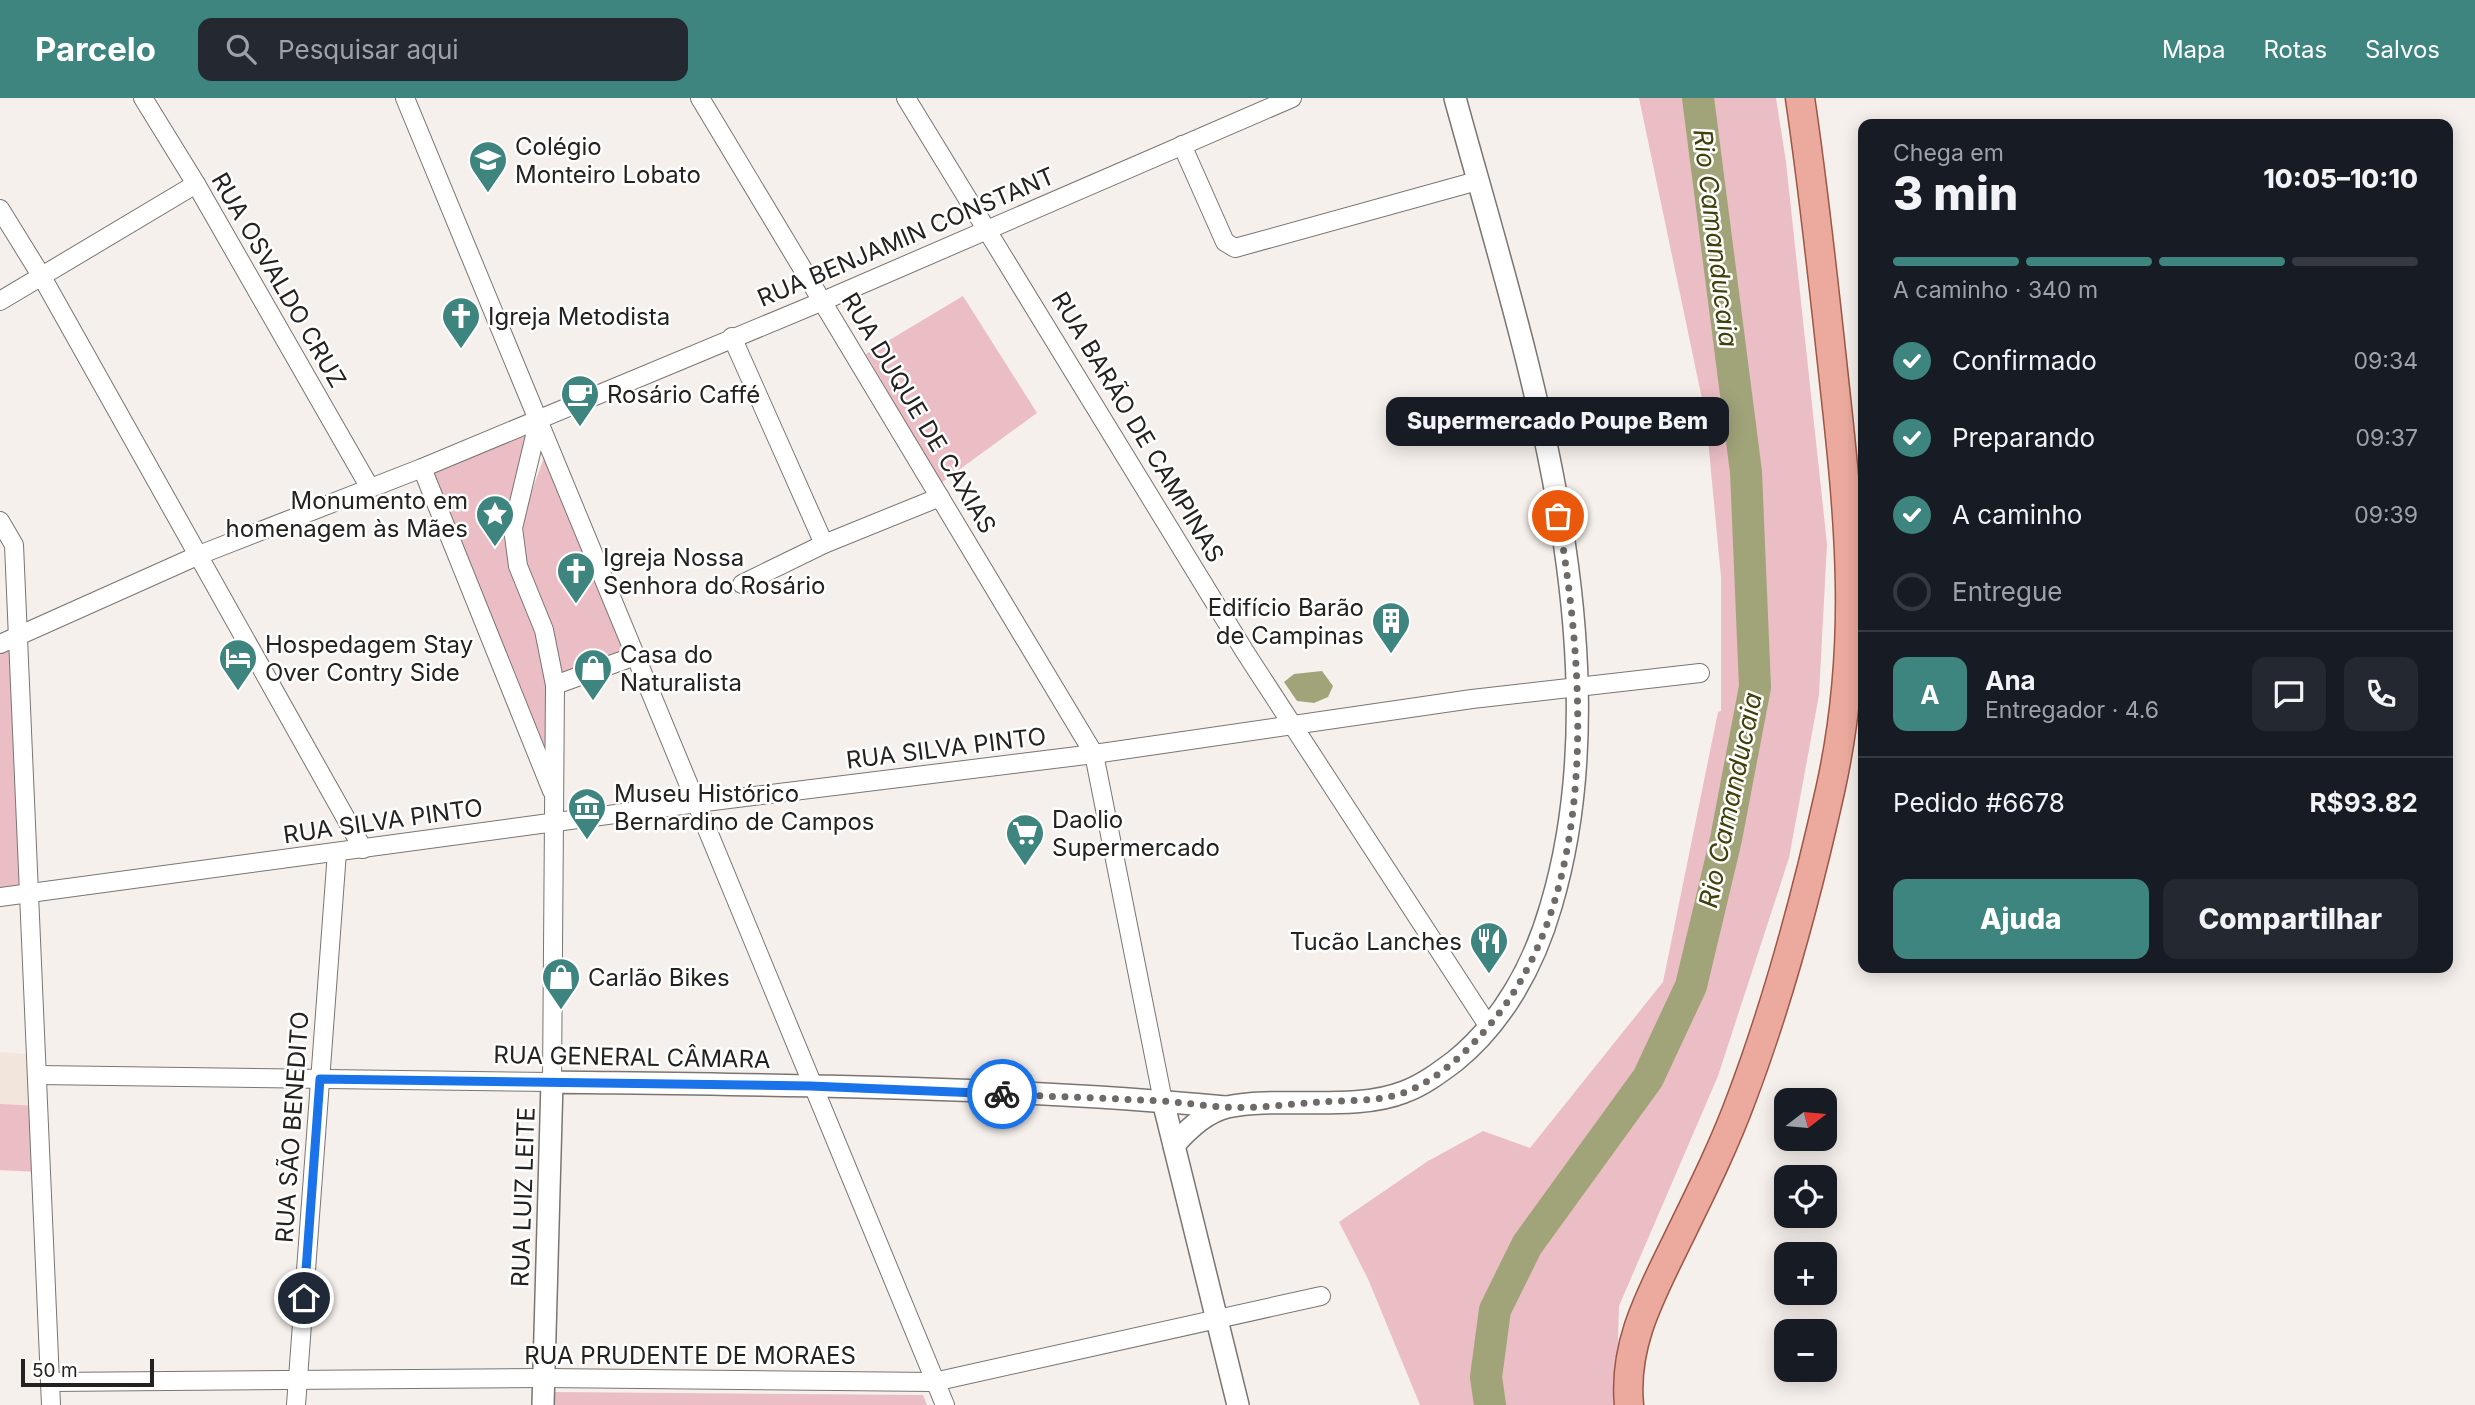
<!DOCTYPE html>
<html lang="pt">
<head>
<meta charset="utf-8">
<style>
  body { margin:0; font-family:Inter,sans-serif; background:#242831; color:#f1f3f6; height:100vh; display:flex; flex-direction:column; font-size:26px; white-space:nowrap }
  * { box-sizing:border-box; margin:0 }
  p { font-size:23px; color:#9ea1a6 }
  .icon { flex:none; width:38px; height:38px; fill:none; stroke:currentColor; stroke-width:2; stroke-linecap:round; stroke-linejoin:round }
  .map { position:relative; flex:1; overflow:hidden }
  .drawer { position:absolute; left:1858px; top:21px; width:595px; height:854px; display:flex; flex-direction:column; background:#171b24; border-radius:14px; box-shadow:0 4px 18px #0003 }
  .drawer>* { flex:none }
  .needle { width:46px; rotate:74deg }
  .controls { position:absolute; left:1774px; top:990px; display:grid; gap:14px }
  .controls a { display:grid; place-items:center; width:63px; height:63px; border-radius:14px; background:#171b24; box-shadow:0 4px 18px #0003; font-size:35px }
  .scale { position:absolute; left:21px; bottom:18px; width:133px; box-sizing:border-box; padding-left:7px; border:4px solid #242220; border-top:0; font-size:19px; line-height:24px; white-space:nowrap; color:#242220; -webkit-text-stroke:5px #fff; paint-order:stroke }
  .pin { position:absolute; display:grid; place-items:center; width:60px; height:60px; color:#fff; margin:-30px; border:4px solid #fff; border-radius:50%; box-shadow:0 2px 7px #0007 }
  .courier { position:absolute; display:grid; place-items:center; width:70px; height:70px; margin:-35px; border:5px solid #1a73e8; border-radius:50%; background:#fff; color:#222; box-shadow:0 2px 9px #0007 }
  .bubble { position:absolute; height:49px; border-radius:14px; background:#171b24; box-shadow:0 4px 18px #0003; font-size:23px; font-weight:800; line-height:49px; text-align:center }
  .head em { font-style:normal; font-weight:800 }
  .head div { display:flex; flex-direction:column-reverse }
  .head { display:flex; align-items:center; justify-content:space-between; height:119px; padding:0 35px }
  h1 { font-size:46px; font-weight:800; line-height:52px }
  .bar { display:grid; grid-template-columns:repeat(4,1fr); gap:10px 7px; align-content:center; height:84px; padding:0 35px }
  .bar i { height:9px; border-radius:5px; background:#363941 }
  .bar .active { background:#3e857f }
  .bar p { grid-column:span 4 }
  .line { display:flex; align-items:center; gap:18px; padding:0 35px; border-top:2px solid #363941 }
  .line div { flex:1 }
  .round { display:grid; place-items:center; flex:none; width:74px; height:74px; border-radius:14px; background:#242831 }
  ol { padding:0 35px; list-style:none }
  li { display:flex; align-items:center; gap:21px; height:77px }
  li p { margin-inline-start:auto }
  li .icon { padding:7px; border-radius:50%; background:#3e857f; color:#fff; stroke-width:4 }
  li:last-child { color:#9ea1a6 }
  li i { width:38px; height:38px; border:4px solid #363941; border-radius:50% }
  .button { display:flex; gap:14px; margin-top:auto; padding:14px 35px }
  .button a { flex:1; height:80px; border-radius:14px; background:#3e857f; color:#fff; font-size:28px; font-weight:800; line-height:80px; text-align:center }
  .button a+a { background:#242831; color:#f1f3f6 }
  header { display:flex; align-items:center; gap:42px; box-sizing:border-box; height:98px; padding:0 35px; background:#3e857f; color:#fff }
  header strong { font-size:33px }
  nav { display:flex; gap:38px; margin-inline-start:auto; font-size:24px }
  .search { width:490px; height:63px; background:#242831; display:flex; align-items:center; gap:18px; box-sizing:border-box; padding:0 24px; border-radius:14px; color:#9ea1a6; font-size:26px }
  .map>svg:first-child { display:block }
  .built { fill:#f2e5dc }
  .green { fill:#ebbdc4 }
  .water { fill:#a1a479 }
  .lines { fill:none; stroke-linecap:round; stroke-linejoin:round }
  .river { stroke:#a1a479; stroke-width:32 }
  .minor-casing { stroke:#7a7571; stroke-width:20 }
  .tertiary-casing { stroke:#7a7571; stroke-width:24 }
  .primary-casing { stroke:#9d5646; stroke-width:31 }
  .minor { stroke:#fff; stroke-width:18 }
  .tertiary { stroke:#fff; stroke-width:21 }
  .primary { stroke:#ebaa9d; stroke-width:28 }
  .done { stroke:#6e6a67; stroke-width:7; stroke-dasharray:0 12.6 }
  .route { stroke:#1a73e8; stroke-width:9 }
  .labels { text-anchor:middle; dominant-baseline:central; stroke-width:5; stroke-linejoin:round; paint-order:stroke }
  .poi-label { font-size:24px; fill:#242220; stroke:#fff; text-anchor:start }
  .street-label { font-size:24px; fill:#242220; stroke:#fff }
  .water-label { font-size:26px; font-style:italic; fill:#3f410b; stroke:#fff }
</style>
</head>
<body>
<header>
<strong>Parcelo</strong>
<div class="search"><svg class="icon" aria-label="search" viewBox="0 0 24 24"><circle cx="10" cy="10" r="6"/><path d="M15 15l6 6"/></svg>Pesquisar aqui</div>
<nav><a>Mapa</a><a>Rotas</a><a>Salvos</a></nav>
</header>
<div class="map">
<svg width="2475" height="1307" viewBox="0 0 2475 1307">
  <rect width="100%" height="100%" fill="#f6f0ec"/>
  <path class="built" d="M 0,954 L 37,957 L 41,1074 L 0,1073 Z"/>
  <g class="green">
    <path d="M 1639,0 L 1776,0 L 1786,64 L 1827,446 L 1819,597 L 1789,760 L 1718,978 L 1619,1208 L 1616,1307 L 1420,1307 L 1368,1181 L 1339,1124 L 1428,1063 L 1483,1033 L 1530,1050 L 1663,884 L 1718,614 L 1721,613 L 1721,479 L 1706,320 Z"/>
    <path d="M 963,198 L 1037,315 L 941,385 L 866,256 Z"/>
    <path d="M 529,334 L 509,433 L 540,536 L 549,585 L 551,679 L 427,375 Z"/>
    <path d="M 546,354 L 627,554 L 558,581 L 523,465 L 519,428 Z"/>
    <path d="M 14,541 L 29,794 L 0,799 L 0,547 Z"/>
    <path d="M 0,1006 L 39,1008 L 41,1074 L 0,1072 Z"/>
    <path d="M 554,1294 L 923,1297 L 927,1307 L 554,1307 Z"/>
  </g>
  <path class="water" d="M 1322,573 L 1333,588 L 1328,599 L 1314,605 L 1297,603 L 1284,584 L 1294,576 Z"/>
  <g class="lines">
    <path class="river" d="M 1490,1307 L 1486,1279 L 1495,1212 L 1527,1147 L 1648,980 L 1691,888 L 1726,741 L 1755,589 L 1746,374 L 1698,0"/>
    <defs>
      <g id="minor">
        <path d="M 143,0 L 196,86 L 370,390"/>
        <path d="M 405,0 L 945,1307"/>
        <path d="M 700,0 L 1094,656 L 1163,1003"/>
        <path d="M 906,0 L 1245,554 L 1489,929"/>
        <path d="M 1182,47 L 1225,144 L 1235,150 L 1477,83"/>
        <path d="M 0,111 L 42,179 L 363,751"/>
        <path d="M 0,203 L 196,86"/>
        <path d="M 732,239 L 824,446 L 940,399"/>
        <path d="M 422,370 L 552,693"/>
        <path d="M 0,423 L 14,447 L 51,1307"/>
        <path d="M 742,486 L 824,446"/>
        <path d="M 0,546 L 199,457 L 422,370 L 823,203 L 1292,0"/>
        <path d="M 555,587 L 635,558"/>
        <path d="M 0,799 L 697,705 L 1094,656 L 1472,601 L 1700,575"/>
        <path d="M 38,977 L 552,984 L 555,587 L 544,532 L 518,468 L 513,430 L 539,321"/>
        <path d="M 50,1284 L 544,1280 L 934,1284 L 1321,1198"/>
        <path d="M 296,1307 L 337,754"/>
      </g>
      <g id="tertiary">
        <path d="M 1163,1003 L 1238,1307"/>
        <path d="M 1174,1047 C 1188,1031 1206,1014 1227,1009 C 1280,998 1354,1014 1404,994 C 1423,987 1439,975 1455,963 C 1503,924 1534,867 1551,808 C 1627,553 1523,248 1455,0"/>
        <path d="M 543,1307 L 552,984 C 776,987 1002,988 1225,1009"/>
      </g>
      <path id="primary" d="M 1629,1307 C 1623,1245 1652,1195 1678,1141 C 1701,1094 1724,1048 1742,999 C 1779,901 1807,796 1830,693 C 1862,550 1850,426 1834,282 C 1824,188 1814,94 1800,0"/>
    </defs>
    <use href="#minor" class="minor-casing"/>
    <use href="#tertiary" class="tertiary-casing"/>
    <use href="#primary" class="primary-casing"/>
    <use href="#minor" class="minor"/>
    <use href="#tertiary" class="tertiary"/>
    <use href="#primary" class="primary"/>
  </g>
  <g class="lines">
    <path class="done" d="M 1002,996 C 1055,999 1108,1000 1160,1003 C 1182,1004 1203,1008 1224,1009 C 1255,1011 1288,1006 1319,1004 C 1346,1002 1377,1004 1403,995 C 1432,985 1459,961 1479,939 C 1602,809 1586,580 1558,418"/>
    <path class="route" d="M 304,1200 L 320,981 L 810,988 L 1002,996"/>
  </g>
  <defs>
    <symbol id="school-pin" viewBox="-11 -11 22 30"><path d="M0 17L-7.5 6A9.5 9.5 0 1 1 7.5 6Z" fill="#3e857f" stroke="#fff"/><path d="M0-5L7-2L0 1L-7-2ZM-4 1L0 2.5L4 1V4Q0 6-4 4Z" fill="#fff"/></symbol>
    <symbol id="church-pin" viewBox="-11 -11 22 30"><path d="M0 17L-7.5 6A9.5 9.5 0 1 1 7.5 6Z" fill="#3e857f" stroke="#fff"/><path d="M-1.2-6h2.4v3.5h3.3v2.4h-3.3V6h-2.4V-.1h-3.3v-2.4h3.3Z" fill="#fff"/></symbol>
    <symbol id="cafe-pin" viewBox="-11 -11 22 30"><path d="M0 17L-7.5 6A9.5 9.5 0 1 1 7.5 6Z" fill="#3e857f" stroke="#fff"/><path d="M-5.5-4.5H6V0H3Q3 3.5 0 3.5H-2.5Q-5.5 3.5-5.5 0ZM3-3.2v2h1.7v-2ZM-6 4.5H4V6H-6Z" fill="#fff"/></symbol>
    <symbol id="sight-pin" viewBox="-11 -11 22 30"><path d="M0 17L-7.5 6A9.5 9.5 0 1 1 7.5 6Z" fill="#3e857f" stroke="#fff"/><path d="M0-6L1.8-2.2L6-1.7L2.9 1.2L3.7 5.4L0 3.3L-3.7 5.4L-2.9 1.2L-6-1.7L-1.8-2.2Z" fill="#fff"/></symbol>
    <symbol id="building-pin" viewBox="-11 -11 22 30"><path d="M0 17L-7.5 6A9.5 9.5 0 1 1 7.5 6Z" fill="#3e857f" stroke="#fff"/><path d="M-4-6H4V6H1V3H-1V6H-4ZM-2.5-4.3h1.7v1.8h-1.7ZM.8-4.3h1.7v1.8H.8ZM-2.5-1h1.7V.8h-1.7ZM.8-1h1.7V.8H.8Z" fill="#fff"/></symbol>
    <symbol id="hotel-pin" viewBox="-11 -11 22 30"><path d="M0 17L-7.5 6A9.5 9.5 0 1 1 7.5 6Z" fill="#3e857f" stroke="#fff"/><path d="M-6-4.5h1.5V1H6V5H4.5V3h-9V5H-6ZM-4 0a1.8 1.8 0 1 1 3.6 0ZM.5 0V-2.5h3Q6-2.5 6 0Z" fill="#fff"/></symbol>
    <symbol id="shop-pin" viewBox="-11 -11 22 30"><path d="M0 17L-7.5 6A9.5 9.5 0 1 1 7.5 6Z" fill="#3e857f" stroke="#fff"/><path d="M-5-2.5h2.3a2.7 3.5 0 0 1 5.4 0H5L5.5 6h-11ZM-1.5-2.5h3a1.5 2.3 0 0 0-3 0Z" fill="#fff"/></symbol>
    <symbol id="museum-pin" viewBox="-11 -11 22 30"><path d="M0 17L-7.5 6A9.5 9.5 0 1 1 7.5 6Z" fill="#3e857f" stroke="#fff"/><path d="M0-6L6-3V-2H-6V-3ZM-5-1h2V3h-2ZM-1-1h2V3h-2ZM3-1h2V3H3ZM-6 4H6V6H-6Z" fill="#fff"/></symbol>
    <symbol id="supermarket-pin" viewBox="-11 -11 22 30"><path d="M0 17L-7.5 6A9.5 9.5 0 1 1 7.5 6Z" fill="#3e857f" stroke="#fff"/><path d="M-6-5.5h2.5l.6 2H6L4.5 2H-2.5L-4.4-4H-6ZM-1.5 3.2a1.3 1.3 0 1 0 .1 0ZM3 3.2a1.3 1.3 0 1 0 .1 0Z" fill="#fff"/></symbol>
    <symbol id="restaurant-pin" viewBox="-11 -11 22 30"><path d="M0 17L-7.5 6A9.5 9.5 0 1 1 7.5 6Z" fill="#3e857f" stroke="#fff"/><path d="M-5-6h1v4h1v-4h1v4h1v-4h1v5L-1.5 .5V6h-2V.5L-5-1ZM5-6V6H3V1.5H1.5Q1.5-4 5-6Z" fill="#fff"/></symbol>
  </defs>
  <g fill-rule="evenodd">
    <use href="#school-pin" x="466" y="40" width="44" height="60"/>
    <use href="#church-pin" x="439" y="196" width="44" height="60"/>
    <use href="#cafe-pin" x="558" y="274" width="44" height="60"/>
    <use href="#sight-pin" x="473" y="394" width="44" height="60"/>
    <use href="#church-pin" x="554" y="451" width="44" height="60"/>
    <use href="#building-pin" x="1369" y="501" width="44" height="60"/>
    <use href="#hotel-pin" x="216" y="538" width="44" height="60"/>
    <use href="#shop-pin" x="571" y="548" width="44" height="60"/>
    <use href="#museum-pin" x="565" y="687" width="44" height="60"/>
    <use href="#supermarket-pin" x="1003" y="713" width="44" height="60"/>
    <use href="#restaurant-pin" x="1467" y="821" width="44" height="60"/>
    <use href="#shop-pin" x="539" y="857" width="44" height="60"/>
  </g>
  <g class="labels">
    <g class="poi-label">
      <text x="515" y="48">Colégio<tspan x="515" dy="28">Monteiro Lobato</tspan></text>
      <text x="488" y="218">Igreja Metodista</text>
      <text x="607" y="296">Rosário Caffé</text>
      <text x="468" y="402" text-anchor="end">Monumento em<tspan x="468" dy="28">homenagem às Mães</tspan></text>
      <text x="603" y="459">Igreja Nossa<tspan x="603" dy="28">Senhora do Rosário</tspan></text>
      <text x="1364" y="509" text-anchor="end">Edifício Barão<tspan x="1364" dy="28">de Campinas</tspan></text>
      <text x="265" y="546">Hospedagem Stay<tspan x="265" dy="28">Over Contry Side</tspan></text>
      <text x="620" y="556">Casa do<tspan x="620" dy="28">Naturalista</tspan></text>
      <text x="614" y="695">Museu Histórico<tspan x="614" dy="28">Bernardino de Campos</tspan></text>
      <text x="1052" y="721">Daolio<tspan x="1052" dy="28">Supermercado</tspan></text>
      <text x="1462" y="843" text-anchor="end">Tucão Lanches</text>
      <text x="588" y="879">Carlão Bikes</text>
    </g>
    <g class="street-label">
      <text transform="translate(906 139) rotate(-23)">RUA BENJAMIN CONSTANT</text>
      <text transform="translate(279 182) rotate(60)">RUA OSVALDO CRUZ</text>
      <text transform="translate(919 315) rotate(59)">RUA DUQUE DE CAXIAS</text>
      <text transform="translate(1138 329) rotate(59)">RUA BARÃO DE CAMPINAS</text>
      <text transform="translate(946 650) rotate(-7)">RUA SILVA PINTO</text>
      <text transform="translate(383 723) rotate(-8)">RUA SILVA PINTO</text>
      <text transform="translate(632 959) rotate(1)">RUA GENERAL CÂMARA</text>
      <text transform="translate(292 1029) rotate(-86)">RUA SÃO BENEDITO</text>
      <text transform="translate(523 1099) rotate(-88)">RUA LUIZ LEITE</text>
      <text x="690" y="1257">RUA PRUDENTE DE MORAES</text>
    </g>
    <g class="water-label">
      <text transform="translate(1716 140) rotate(83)">Rio Camanducaia</text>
      <text transform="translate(1730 702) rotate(-78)">Rio Camanducaia</text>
    </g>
  </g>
</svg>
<div class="controls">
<a><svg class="needle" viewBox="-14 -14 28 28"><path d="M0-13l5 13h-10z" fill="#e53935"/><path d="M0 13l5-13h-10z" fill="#9ea1a6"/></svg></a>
<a><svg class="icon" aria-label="locate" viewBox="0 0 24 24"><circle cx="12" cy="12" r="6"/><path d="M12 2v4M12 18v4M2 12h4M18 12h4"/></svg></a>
<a>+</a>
<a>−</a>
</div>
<div class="scale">50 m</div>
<div class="pin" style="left:1558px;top:418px;background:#ea580c"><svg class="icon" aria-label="bag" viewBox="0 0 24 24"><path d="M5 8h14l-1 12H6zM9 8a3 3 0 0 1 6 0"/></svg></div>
<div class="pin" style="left:304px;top:1200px;background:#1f2937"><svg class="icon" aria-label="home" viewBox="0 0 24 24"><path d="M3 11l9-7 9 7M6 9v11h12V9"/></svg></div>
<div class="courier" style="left:1002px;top:996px"><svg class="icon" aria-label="bike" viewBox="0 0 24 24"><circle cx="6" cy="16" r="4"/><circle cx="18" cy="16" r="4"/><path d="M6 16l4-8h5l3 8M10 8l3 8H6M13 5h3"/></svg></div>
<div class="bubble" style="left:1386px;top:299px;width:343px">Supermercado Poupe Bem</div>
<section class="drawer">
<div class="head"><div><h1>3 min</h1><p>Chega em</p></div><em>10:05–10:10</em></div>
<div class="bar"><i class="active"></i><i class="active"></i><i class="active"></i><i></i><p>A caminho · 340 m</p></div>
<ol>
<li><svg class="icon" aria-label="check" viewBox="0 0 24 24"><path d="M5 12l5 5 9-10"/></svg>Confirmado<p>09:34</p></li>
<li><svg class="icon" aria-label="check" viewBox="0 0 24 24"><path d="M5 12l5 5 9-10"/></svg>Preparando<p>09:37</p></li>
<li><svg class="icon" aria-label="check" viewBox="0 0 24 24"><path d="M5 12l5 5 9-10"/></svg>A caminho<p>09:39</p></li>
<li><i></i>Entregue</li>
</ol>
<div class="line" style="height:126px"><b class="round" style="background:#3e857f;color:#fff">A</b><div><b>Ana</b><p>Entregador · 4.6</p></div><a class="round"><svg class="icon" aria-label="chat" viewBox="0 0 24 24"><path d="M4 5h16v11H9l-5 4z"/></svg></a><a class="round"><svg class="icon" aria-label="phone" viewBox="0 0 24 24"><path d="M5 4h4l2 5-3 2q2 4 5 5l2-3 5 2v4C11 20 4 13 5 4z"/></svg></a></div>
<div class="line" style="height:91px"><div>Pedido #6678</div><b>R$93.82</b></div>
<div class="button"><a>Ajuda</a><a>Compartilhar</a></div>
</section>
</div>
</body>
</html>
